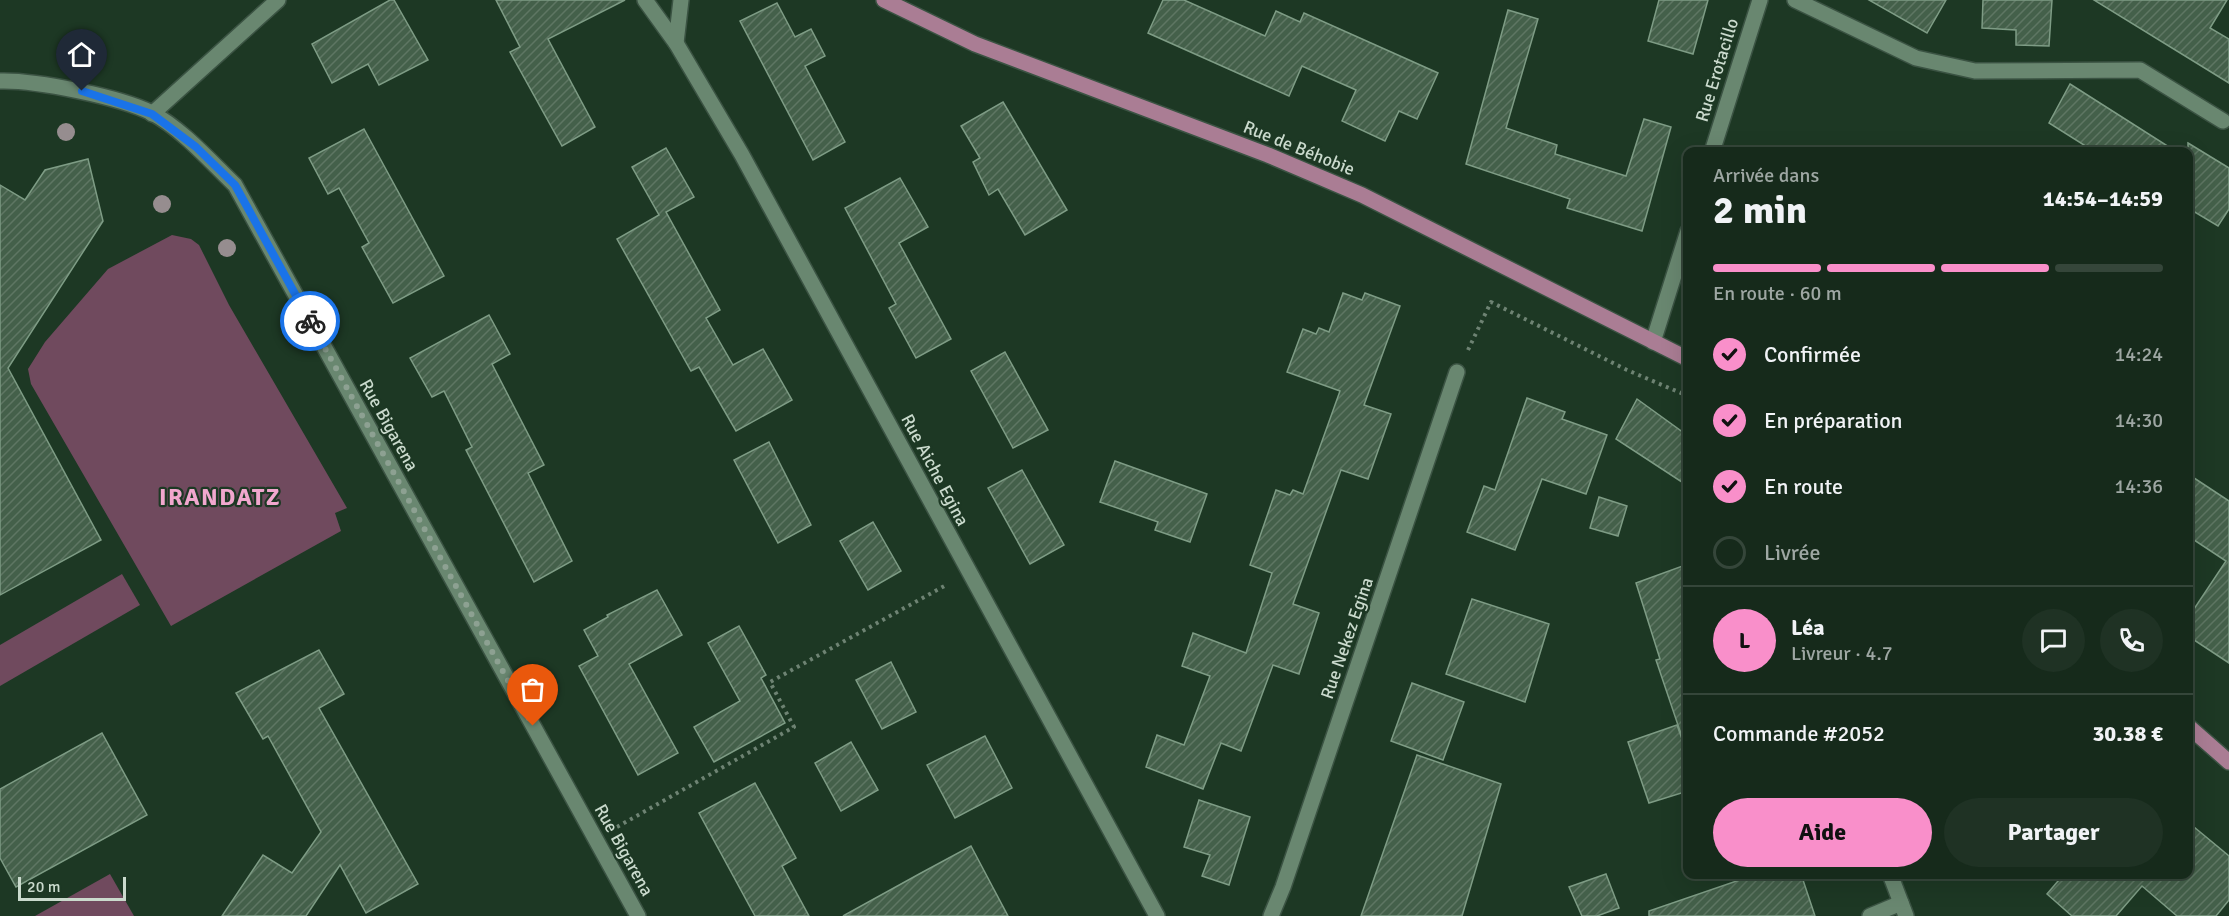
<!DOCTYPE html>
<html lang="fr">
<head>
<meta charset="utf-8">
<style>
  body { margin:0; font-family:Signika,sans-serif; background:#1f3224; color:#f1f3f6; height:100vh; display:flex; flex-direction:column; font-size:22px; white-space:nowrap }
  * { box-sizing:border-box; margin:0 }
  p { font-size:20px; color:#9ea7a3 }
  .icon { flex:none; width:33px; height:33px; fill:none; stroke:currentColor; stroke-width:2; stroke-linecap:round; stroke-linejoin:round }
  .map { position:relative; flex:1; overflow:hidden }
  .panel { position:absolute; left:1683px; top:147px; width:510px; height:732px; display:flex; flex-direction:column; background:#162a1b; border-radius:12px; box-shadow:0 6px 24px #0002,0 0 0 2px #35463a }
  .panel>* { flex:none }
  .scale { position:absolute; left:18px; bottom:15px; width:108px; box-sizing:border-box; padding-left:6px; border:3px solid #cadacd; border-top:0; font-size:16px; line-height:21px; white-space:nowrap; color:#cadacd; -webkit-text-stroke:4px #1d3824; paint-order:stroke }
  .pin { position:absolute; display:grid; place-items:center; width:51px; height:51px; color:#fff; margin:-62px -26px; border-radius:50% 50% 50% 0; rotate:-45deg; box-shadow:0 0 6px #0007 }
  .pin .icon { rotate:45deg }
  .courier { position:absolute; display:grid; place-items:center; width:60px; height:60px; margin:-30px; border:4px solid #1a73e8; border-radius:50%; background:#fff; color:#222; box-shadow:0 2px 8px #0007 }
  .summary em { font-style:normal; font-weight:800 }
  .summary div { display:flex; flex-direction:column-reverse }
  .summary { display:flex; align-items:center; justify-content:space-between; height:102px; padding:0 30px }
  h1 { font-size:39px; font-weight:800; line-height:45px }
  .bar { display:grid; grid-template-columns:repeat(4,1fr); gap:9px 6px; align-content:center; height:72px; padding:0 30px }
  .bar i { height:8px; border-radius:4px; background:#35463a }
  .bar .on { background:#f98fca }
  .bar p { grid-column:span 4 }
  .line { display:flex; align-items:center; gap:15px; padding:0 30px; border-top:2px solid #35463a }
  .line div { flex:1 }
  .round { display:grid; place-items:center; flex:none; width:63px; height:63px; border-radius:32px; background:#1f3224 }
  ol { padding:0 30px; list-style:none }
  li { display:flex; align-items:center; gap:18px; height:66px }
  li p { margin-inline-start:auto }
  li .icon { padding:6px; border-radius:50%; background:#f98fca; color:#111; stroke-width:4 }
  li:last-child { color:#9ea7a3 }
  li i { width:33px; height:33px; border:3px solid #35463a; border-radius:50% }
  .cta { display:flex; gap:12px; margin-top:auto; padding:12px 30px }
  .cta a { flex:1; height:69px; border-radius:36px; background:#f98fca; color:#111; font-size:24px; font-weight:800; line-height:69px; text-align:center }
  .cta a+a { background:#1f3224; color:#f1f3f6 }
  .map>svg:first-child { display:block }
  .park { fill:#704a5e }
  .building { fill:url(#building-hatch); stroke:#7e9c85; stroke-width:1.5 }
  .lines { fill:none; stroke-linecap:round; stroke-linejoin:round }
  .street-casing { stroke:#3b5343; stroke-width:18 }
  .secondary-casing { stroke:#3b5343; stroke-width:18 }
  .primary-casing { stroke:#3b5343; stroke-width:18 }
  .path { stroke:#6e8373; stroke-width:4; stroke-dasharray:3 4.5; stroke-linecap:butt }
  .street { stroke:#698770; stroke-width:15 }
  .secondary { stroke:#698770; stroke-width:15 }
  .primary { stroke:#aa7d94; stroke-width:15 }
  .tree { fill:#968d8f }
  .done { stroke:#8da192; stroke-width:6; stroke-dasharray:0 10.8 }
  .route { stroke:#1a73e8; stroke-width:8 }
  .labels { text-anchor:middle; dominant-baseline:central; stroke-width:4.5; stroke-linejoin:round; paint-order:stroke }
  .street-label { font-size:18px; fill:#cadacd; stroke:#1d3824 }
  .district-label { font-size:24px; font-weight:bold; letter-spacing:1.5px; fill:#f1a7ce; stroke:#1d3824 }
</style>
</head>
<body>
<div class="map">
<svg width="2229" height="916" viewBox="0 0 2229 916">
  <defs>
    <pattern id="building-hatch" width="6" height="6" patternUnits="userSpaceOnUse" patternTransform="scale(1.5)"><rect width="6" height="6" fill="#44604a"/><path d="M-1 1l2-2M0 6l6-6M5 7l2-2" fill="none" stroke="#5e7663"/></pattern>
  </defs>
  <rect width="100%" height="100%" fill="#1d3824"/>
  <g class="park">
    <path d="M 172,235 L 191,239 L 199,245 L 229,305 L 347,508 L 335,513 L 341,531 L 171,626 L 31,384 L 28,369 L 45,342 L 108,269 Z"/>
    <path d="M 122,574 L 140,605 L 0,686 L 0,645 Z"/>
    <path d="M 110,874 L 134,916 L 35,916 Z"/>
  </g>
  <g class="building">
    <path d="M 390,0 L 394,0 L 428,60 L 379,85 L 368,64 L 332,83 L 312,44 Z"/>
    <path d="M 496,0 L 625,0 L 548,39 L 595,127 L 562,146 L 510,52 L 520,47 Z"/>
    <path d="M 1163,0 L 1184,0 L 1265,36 L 1276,11 L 1300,22 L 1304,13 L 1438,73 L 1417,119 L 1399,111 L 1385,141 L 1342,121 L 1356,90 L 1302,66 L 1289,96 L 1148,33 Z"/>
    <path d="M 1659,0 L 1708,0 L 1693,54 L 1648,41 Z"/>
    <path d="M 1869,0 L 1946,0 L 1927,33 Z"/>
    <path d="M 1983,0 L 2052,0 L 2049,46 L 2016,45 L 2016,30 L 1982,28 Z"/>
    <path d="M 2094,0 L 2227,0 L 2210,28 L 2229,39 L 2229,83 Z"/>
    <path d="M 777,3 L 795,37 L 811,29 L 825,56 L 805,66 L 845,142 L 813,160 L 740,21 Z"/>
    <path d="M 1508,10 L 1538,19 L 1506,128 L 1557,145 L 1555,154 L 1626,176 L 1644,119 L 1671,127 L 1642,231 L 1567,208 L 1570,199 L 1466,164 Z"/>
    <path d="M 2070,84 L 2177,152 L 2095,152 L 2049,123 Z"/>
    <path d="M 1003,102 L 1067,210 L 1025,235 L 998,189 L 989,195 L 973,162 L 980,158 L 961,126 Z"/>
    <path d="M 364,129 L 444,276 L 393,303 L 362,247 L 369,243 L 339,188 L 328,194 L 309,158 Z"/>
    <path d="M 2188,143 L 2229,168 L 2229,209 L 2218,226 L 2188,208 Z"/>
    <path d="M 666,148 L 694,197 L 666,212 L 720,310 L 706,318 L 733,365 L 763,349 L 792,400 L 736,431 L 699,367 L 691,371 L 617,239 L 659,215 L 632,167 Z"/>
    <path d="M 88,159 L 103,221 L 8,368 L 101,540 L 0,595 L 0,185 L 25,200 L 45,170 Z"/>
    <path d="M 900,178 L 928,227 L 899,243 L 951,339 L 916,358 L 889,308 L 896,304 L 845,208 Z"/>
    <path d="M 1343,293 L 1362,300 L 1365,293 L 1400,306 L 1364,405 L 1391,414 L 1368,479 L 1341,470 L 1293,604 L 1319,613 L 1299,674 L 1273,665 L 1241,751 L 1221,743 L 1203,789 L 1146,767 L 1157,735 L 1184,745 L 1210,676 L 1182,666 L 1193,633 L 1246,653 L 1272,573 L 1250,565 L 1276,490 L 1290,495 L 1293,490 L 1303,494 L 1340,391 L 1287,372 L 1303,329 L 1316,334 L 1319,328 L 1329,332 Z"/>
    <path d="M 489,315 L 510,354 L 492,364 L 544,465 L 528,473 L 572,561 L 534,582 L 466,450 L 472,447 L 444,391 L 432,397 L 410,358 Z"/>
    <path d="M 1005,352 L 1048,430 L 1013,448 L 971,371 Z"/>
    <path d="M 1527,398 L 1565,412 L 1562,419 L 1607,435 L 1586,494 L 1542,479 L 1515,550 L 1467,532 L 1484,486 L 1495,490 Z"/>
    <path d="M 1637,399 L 1688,436 L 1688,486 L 1616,439 Z"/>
    <path d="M 769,442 L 811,525 L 778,543 L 734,460 Z"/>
    <path d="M 1115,461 L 1207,494 L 1190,542 L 1155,530 L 1158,522 L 1100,502 Z"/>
    <path d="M 1022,470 L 1064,545 L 1030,564 L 988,488 Z"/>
    <path d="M 2188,474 L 2229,501 L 2229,663 L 2188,636 L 2188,618 L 2226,561 L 2188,536 Z"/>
    <path d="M 1599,497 L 1627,506 L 1618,536 L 1590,528 Z"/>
    <path d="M 873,522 L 901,571 L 868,590 L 840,541 Z"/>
    <path d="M 1688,564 L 1688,736 L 1682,737 L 1656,660 L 1660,659 L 1636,583 Z"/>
    <path d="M 657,590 L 682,635 L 629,664 L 678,753 L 638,775 L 579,666 L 598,656 L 584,630 L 608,617 L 607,615 Z"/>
    <path d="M 1472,599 L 1549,624 L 1525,702 L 1446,674 Z"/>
    <path d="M 739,626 L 766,675 L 761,678 L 785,723 L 714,762 L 694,727 L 740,701 L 708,643 Z"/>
    <path d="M 319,650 L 344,694 L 319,708 L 418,884 L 366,913 L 340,865 L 306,916 L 222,916 L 263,855 L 292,873 L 321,832 L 268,736 L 263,739 L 236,693 Z"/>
    <path d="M 891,662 L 916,712 L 882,729 L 856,680 Z"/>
    <path d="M 1412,683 L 1464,702 L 1443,760 L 1391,741 Z"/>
    <path d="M 1677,725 L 1688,756 L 1688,791 L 1649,803 L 1628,742 Z"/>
    <path d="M 102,733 L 147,815 L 16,887 L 0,858 L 0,789 Z"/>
    <path d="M 985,736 L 1012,788 L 955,818 L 927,765 Z"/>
    <path d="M 851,742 L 878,790 L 841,811 L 815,763 Z"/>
    <path d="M 1417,755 L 1501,784 L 1462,916 L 1361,916 Z"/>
    <path d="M 755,783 L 796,858 L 782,866 L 809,916 L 755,916 L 699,813 Z"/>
    <path d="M 1199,800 L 1250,817 L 1229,885 L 1202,876 L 1210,855 L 1184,847 Z"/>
    <path d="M 2188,822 L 2229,856 L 2229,900 L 2216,916 L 2177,916 L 2142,886 L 2116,916 L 2072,916 L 2047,894 L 2064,874 L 2188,874 Z"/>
    <path d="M 971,846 L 1008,916 L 843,916 L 921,873 Z"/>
    <path d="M 1606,874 L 1619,908 L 1597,916 L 1582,916 L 1569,887 Z"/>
    <path d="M 1757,874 L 1801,874 L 1815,916 L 1649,916 L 1649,911 Z"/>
  </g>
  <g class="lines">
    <defs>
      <g id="street">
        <path d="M 1795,0 L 1916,58 L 1975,71 L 2140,70 L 2223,121"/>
        <path d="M 0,81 C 36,80 120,97 152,113 C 182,129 211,162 235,185 L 638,916"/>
        <path d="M 152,114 L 278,0"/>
        <path d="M 1712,152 L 1760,0"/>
        <path d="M 1653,342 L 1688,231"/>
        <path d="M 1890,874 L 1906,916"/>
        <path d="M 1271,916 L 1283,887 L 1457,372"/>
        <path d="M 1870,916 L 1901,903"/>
      </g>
      <g id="secondary">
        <path d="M 645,0 L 676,43 L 742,155 L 1157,916"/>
        <path d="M 676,43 L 681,0"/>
      </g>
      <g id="primary">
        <path d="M 884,0 L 975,44 L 1268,155 L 1362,195 L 1688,359"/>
        <path d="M 2188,726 L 2229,762"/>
      </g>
    </defs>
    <use href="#street" class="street-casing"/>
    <use href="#secondary" class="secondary-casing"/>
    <use href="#primary" class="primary-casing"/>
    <g class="path">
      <path d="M 1468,350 L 1491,302 L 1627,370 L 1688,396"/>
      <path d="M 617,827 L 794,727 L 770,682 L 948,584"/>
    </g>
    <use href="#street" class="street"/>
    <use href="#secondary" class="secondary"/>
    <use href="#primary" class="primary"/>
  </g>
  <g class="tree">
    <circle cx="66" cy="132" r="9"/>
    <circle cx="162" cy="204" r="9"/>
    <circle cx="227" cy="248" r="9"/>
  </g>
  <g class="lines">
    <path class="done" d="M 310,321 L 533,726"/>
    <path class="route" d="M 82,91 L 152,114 L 196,147 L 235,185 L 310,321"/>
  </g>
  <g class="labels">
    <g class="street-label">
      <text transform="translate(1717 70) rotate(-73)">Rue Erotacillo</text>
      <text transform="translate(1299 148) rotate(22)">Rue de Béhobie</text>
      <text transform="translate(389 425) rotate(61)">Rue Bigarena</text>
      <text transform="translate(935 470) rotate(62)">Rue Aiche Egina</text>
      <text transform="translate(1347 638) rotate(-71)">Rue Nekez Egina</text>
      <text transform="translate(624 850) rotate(61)">Rue Bigarena</text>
    </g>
    <g class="district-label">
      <text x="220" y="497">IRANDATZ</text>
    </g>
  </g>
</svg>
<div class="scale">20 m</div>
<div class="pin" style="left:533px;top:726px;background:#ea580c"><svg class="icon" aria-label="bag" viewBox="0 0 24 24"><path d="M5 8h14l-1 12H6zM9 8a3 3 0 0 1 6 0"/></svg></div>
<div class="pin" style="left:82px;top:91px;background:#1f2937"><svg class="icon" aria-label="home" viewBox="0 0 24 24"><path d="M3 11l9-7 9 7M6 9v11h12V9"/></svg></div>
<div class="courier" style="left:310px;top:321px"><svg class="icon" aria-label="bike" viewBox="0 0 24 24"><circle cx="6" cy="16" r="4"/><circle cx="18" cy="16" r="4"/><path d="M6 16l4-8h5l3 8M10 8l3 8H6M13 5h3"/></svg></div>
<section class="panel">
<div class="summary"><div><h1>2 min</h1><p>Arrivée dans</p></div><em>14:54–14:59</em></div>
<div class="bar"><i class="on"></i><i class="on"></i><i class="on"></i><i></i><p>En route · 60 m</p></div>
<ol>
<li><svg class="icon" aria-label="check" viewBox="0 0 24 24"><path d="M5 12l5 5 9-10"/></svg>Confirmée<p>14:24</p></li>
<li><svg class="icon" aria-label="check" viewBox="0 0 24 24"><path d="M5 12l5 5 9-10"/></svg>En préparation<p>14:30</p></li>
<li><svg class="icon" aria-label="check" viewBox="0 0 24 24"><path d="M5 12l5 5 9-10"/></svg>En route<p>14:36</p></li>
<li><i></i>Livrée</li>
</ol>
<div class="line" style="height:108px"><b class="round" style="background:#f98fca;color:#111">L</b><div><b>Léa</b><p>Livreur · 4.7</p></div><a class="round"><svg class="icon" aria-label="chat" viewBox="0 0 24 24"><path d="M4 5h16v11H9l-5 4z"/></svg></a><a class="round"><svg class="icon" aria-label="phone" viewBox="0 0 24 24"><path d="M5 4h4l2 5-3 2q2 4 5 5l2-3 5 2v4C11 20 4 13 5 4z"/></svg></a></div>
<div class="line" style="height:78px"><div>Commande #2052</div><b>30.38 €</b></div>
<div class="cta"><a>Aide</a><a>Partager</a></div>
</section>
</div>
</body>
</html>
